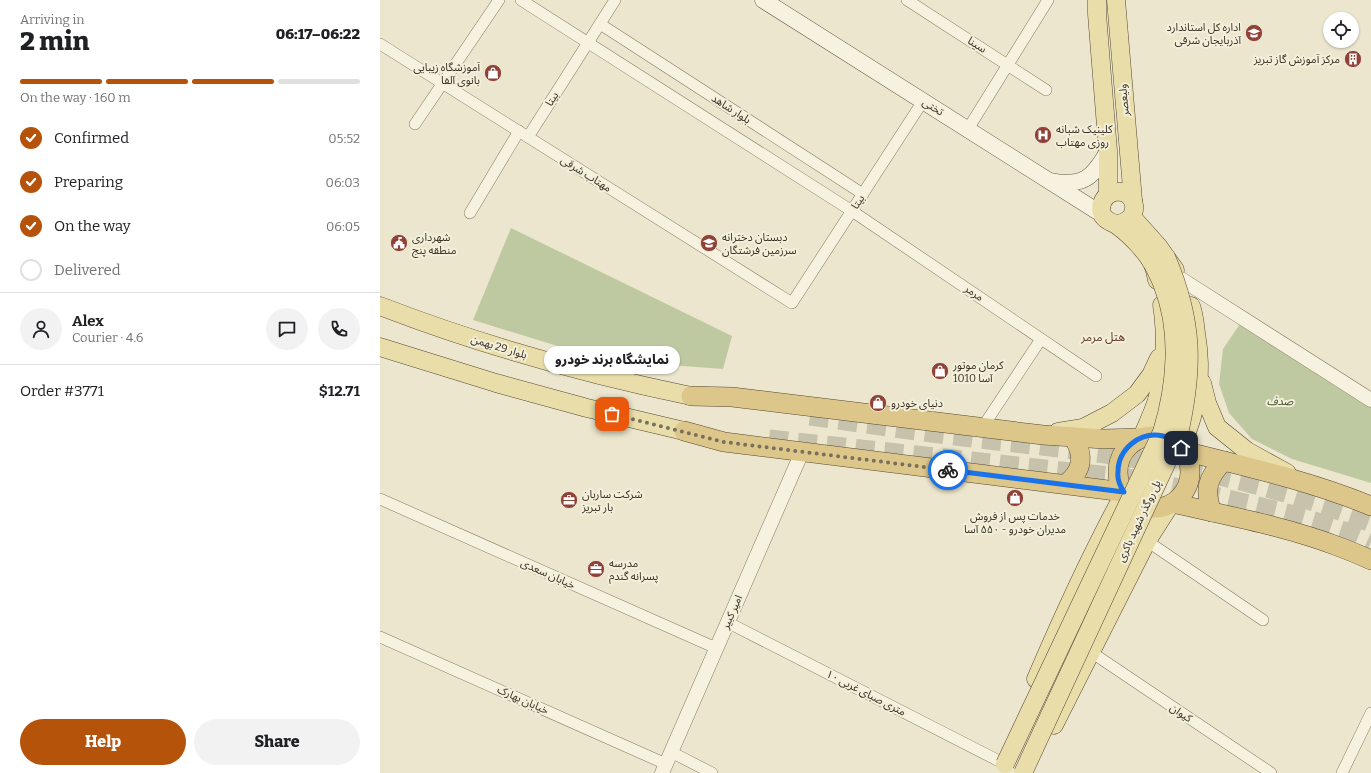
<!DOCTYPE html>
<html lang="en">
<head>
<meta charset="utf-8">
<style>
  body { margin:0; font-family:Bitter,"Noto Sans Arabic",serif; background:#f2f2f2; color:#202124; height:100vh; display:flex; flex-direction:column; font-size:15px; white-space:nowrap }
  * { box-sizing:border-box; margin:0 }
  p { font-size:13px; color:#757577 }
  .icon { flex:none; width:22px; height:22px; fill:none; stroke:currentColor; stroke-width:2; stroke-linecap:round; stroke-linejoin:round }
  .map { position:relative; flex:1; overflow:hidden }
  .panel { display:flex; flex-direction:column; background:#fff; width:380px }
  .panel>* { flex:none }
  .fabs { position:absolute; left:943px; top:12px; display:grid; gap:8px }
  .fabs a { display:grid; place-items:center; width:36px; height:36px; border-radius:50%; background:#fff; box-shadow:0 1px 3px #0004; font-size:20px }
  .pin { position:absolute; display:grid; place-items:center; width:34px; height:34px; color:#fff; margin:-17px; border-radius:8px; box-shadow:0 2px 6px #0006 }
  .courier { position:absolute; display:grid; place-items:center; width:40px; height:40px; margin:-20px; border:3px solid #1a73e8; border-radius:50%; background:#fff; color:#222; box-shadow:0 1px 5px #0007 }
  .bubble { position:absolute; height:28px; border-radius:14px; background:#fff; box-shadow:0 1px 3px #0004; font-size:13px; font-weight:800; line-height:28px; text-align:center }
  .head em { font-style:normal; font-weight:800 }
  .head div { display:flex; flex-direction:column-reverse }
  .head { display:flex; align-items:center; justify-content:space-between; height:68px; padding:0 20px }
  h1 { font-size:26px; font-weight:800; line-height:30px }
  .bar { display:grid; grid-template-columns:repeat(4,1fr); gap:6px 4px; align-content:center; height:48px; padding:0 20px }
  .bar i { height:5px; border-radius:3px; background:#e0e0e0 }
  .bar .selected { background:#b45309 }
  .bar p { grid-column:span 4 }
  .line { display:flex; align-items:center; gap:10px; padding:0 20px; border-top:1px solid #e0e0e0 }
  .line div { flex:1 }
  .round { display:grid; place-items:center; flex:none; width:42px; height:42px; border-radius:21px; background:#f2f2f2 }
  ol { padding:0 20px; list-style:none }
  li { display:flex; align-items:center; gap:12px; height:44px }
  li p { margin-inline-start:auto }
  li .icon { padding:4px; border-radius:50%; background:#b45309; color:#fff; stroke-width:4 }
  li:last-child { color:#757577 }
  li i { width:22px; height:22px; border:2px solid #e0e0e0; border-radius:50% }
  .action { display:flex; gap:8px; margin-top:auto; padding:8px 20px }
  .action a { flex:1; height:46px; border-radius:24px; background:#b45309; color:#fff; font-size:16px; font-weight:800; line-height:46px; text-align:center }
  .action a+a { background:#f2f2f2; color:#202124 }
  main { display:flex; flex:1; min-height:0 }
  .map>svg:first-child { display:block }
  .green { fill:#bfc9a1 }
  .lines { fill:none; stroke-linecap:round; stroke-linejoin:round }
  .trunk-tunnel { stroke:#c7c2ab; stroke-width:19; stroke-dasharray:19 10; stroke-linecap:butt }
  .minor-casing { stroke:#877a62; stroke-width:12 }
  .tertiary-casing { stroke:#877a62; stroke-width:15 }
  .secondary-casing { stroke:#695b45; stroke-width:17 }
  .primary-casing { stroke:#564835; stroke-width:19 }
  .trunk-casing { stroke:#564835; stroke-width:20 }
  .minor { stroke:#f6f2df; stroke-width:11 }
  .tertiary { stroke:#f6f2df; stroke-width:14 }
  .secondary { stroke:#f6f2df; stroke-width:16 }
  .primary { stroke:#e9ddaa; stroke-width:18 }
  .trunk { stroke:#dcc689; stroke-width:19 }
  .primary-bridge-casing { stroke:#564835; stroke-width:19; stroke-linecap:butt }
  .primary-bridge { stroke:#e9ddaa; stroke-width:18 }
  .done { stroke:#77705e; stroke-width:4; stroke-dasharray:0 7.2 }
  .route { stroke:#1a73e8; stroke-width:5 }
  .labels { text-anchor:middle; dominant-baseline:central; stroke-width:4; stroke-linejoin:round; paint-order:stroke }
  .poi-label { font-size:11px; fill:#393123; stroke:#f3efdb; text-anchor:start }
  .street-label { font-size:11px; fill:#393123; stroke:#f3efdb }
  .park-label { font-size:11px; font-style:italic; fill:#45532c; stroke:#f3efdb }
  .neighbourhood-label { font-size:12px; fill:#613a27; stroke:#f3efdb }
</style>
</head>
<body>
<main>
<section class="panel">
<div class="head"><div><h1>2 min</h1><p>Arriving in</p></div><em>06:17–06:22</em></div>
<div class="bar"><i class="selected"></i><i class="selected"></i><i class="selected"></i><i></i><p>On the way · 160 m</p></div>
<ol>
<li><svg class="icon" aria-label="check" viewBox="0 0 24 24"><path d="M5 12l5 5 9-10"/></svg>Confirmed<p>05:52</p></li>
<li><svg class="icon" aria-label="check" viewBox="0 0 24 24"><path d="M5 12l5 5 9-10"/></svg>Preparing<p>06:03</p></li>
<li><svg class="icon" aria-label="check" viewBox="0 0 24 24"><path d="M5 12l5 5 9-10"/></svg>On the way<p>06:05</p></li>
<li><i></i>Delivered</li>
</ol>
<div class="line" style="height:72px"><a class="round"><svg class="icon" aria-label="person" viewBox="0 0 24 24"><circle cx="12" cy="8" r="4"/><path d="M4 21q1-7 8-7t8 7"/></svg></a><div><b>Alex</b><p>Courier · 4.6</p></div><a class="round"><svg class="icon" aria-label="chat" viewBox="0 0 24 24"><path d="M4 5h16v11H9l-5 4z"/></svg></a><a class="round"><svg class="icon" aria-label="phone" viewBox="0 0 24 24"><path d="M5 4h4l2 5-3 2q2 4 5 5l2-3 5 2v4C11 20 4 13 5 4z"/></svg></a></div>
<div class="line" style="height:52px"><div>Order #3771</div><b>$12.71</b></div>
<div class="action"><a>Help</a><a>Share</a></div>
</section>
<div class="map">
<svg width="991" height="773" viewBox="0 0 991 773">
  <rect width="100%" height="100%" fill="#ebe6cd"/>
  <g class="green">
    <path d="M 131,228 L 352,336 L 343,369 L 223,360 L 93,320 Z"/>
    <path d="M 862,321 L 991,404 L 991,483 L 912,459 L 872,439 L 849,413 L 839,384 L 843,349 Z"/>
  </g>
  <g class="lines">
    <g class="trunk-tunnel">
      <path d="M 430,416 C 481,423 532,431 583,437 C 639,444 696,449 751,458 C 832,472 915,492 991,523"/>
      <path d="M 389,439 L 748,478 C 787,485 826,494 865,503 C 908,513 951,524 991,542"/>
    </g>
    <defs>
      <g id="minor">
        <path d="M 141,0 L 472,211 L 716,376"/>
        <path d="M 527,0 L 666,90"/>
        <path d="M 220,24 L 483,194"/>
        <path d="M 0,44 L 412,303 L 543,101"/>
        <path d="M 35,124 L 119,0"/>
        <path d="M 588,129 L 668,0"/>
        <path d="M 148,137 L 235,0"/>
        <path d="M 90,213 L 139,131"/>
        <path d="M 602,428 L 661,339"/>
        <path d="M 0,499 L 336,648"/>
        <path d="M 767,541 L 883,620"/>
        <path d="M 347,622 L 625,764"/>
        <path d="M 0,637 L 286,764"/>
        <path d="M 711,652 L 891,773"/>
        <path d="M 291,752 L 332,773"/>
        <path d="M 962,773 L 991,713"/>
      </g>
      <g id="tertiary">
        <path d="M 801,279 L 991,400"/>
        <path d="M 282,773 L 422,452"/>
      </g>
      <g id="secondary">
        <path d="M 383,0 L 723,215"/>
        <path d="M 670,181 C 703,187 713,178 728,151"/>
      </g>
      <g id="primary">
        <path d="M 717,0 L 717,14 L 728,151 L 728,194"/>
        <path d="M 736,0 L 753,200"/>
        <path d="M 752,217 L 778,246 L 795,270"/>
        <path d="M 737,224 C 763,221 757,188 735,192 C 724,194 718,206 723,216 C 727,222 733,222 738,226 C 749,234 767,252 773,265 C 775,269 776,275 777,280"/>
        <path d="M 0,306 C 101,345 205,374 311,396"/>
        <path d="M 0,347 L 116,383 L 207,408 L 304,431"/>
        <path d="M 822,383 L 827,403 L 837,427 L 867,451 L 907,473"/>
        <path d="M 678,432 L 703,428 L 732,413 L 757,394 L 771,375 L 779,358"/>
        <path d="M 762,437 C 767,425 773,413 777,400 C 785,370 787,335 782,305"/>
        <path d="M 801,447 C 818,408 823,375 816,333 C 815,324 814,314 811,306"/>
        <path d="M 656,679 C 683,616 711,554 744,494"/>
        <path d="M 674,725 L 767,541 L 790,505"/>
      </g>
      <g id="trunk">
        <path d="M 311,396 L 352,397 L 663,435 L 724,439 L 760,438"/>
        <path d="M 304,431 L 344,442 L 744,492"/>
        <circle cx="774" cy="472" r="36"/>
        <path d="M 804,451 C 867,467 931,481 991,506"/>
        <path d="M 686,484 C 703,470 705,456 693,437"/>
        <path d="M 793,503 C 848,516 904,526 957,546 C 968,550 980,555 991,560"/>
        <path d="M 832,512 C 824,491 827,477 844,461"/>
      </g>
    </defs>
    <use href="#minor" class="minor-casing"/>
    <use href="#tertiary" class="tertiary-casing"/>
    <use href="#secondary" class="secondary-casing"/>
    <use href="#primary" class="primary-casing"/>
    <use href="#trunk" class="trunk-casing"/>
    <use href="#minor" class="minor"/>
    <use href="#tertiary" class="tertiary"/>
    <use href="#secondary" class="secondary"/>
    <use href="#primary" class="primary"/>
    <use href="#trunk" class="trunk"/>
    <defs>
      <g id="primary-bridge">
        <path d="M 625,764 L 782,432 C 796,386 801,332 783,286 C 781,279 776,271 773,264"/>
        <path d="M 643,773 L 798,438 C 814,369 814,322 786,257"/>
      </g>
    </defs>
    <use href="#primary-bridge" class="primary-bridge-casing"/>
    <use href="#primary-bridge" class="primary-bridge"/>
  </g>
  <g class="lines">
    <path class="done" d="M 232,414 L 344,442 L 568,470"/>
    <path class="route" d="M 568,470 L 744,492 C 740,486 737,479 738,472 C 738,449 760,431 783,436 C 790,438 796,443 801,448"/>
  </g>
  <defs>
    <symbol id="university-disc" viewBox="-11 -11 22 22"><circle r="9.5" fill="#904238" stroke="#f3efdb"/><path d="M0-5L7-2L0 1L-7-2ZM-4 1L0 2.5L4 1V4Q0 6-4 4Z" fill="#fff"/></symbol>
    <symbol id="building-disc" viewBox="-11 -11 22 22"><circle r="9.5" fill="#904238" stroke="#f3efdb"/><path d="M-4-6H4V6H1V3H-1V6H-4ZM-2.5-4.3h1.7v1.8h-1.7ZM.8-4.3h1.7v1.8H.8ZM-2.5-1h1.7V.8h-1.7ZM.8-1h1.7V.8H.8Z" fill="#fff"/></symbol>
    <symbol id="shop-disc" viewBox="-11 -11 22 22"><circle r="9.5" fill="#904238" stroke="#f3efdb"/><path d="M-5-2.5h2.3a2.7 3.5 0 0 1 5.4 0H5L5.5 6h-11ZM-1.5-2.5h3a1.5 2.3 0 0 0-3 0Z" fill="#fff"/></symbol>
    <symbol id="hospital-disc" viewBox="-11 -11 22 22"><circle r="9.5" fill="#904238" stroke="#f3efdb"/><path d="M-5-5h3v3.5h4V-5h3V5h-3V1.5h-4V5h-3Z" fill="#fff"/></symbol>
    <symbol id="civic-disc" viewBox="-11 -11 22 22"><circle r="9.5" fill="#904238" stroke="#f3efdb"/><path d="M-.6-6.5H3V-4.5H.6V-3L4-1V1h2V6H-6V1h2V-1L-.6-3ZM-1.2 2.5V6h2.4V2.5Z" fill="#fff"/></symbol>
    <symbol id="school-disc" viewBox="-11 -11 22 22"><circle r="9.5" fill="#904238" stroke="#f3efdb"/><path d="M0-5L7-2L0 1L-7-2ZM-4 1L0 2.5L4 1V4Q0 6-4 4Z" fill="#fff"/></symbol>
    <symbol id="office-disc" viewBox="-11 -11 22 22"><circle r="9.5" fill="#904238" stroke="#f3efdb"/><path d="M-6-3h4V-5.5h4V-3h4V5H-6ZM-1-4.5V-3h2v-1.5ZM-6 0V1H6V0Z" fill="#fff"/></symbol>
  </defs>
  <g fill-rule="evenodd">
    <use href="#university-disc" x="864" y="23" width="20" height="20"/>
    <use href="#building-disc" x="963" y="49" width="20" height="20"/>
    <use href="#shop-disc" x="103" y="63" width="20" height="20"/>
    <use href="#hospital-disc" x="653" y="125" width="20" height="20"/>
    <use href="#civic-disc" x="9" y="233" width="20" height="20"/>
    <use href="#school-disc" x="319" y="233" width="20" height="20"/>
    <use href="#shop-disc" x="550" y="361" width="20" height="20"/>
    <use href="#shop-disc" x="488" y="393" width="20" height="20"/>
    <use href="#shop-disc" x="625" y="488" width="20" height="20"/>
    <use href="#office-disc" x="179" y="490" width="20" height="20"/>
    <use href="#office-disc" x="206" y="559" width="20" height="20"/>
  </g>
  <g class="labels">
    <g class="poi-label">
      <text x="861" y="27" text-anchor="end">اداره کل استاندارد<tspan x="861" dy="13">آذربایجان شرقی</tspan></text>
      <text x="960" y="59" text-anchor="end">مرکز آموزش گاز تبریز</text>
      <text x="100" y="67" text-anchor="end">آموزشگاه زیبایی<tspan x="100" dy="13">بانوی آلفا</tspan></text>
      <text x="676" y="129">کلینیک شبانه<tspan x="676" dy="13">روزی مهتاب</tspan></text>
      <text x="32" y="237">شهرداری<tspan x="32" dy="13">منطقه پنج</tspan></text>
      <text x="342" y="237">دبستان دخترانه<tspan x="342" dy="13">سرزمین فرشتگان</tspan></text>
      <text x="573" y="365">کرمان موتور<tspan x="573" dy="13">1010 آسا</tspan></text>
      <text x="511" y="403">دنیای خودرو</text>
      <text x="202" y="494">شرکت ساربان<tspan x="202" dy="13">بار تبریز</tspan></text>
      <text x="635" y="516" text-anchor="middle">خدمات پس از فروش<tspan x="635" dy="13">مدیران خودرو - ۵۵۰ آسا</tspan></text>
      <text x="229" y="563">مدرسه<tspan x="229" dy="13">پسرانه گندم</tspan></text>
    </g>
    <g class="street-label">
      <text transform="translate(597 45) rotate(33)">سینا</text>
      <text transform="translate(172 99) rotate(-58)">بیتا</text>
      <text transform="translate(744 100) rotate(-95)">ولیعصر</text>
      <text transform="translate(553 107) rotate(32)">تختى</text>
      <text transform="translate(351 109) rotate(33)">بلوار شاهد</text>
      <text transform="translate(206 174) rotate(32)">مهتاب شرقی</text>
      <text transform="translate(478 202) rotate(-57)">بیتا</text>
      <text transform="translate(594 293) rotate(34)">مرمر</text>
      <text transform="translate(119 347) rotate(17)">بلوار 29 بهمن</text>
      <text transform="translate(759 521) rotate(-65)">پل روگذر شهید باکری</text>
      <text transform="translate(168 574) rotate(24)">خیابان سعدی</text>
      <text transform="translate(352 612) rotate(-66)">امیر کبیر</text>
      <text transform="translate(486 693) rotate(27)">۱۰ متری صبای غربی</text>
      <text transform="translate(143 700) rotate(24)">خیابان بهارک</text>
      <text transform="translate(801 713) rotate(34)">کیوان</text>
    </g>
    <g class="park-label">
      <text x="900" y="401">صدف</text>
    </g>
    <g class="neighbourhood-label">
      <text x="723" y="337">هتل مرمر</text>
    </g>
  </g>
</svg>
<div class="fabs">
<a><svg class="icon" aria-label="locate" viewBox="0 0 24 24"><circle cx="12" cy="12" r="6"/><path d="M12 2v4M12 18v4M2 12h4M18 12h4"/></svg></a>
</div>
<div class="pin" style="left:232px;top:414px;background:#ea580c"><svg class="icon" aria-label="bag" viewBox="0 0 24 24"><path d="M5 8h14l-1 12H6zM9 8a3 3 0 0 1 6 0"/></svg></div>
<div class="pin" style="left:801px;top:448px;background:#1f2937"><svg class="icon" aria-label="home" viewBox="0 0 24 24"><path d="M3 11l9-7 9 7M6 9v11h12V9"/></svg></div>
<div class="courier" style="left:568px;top:470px"><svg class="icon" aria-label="bike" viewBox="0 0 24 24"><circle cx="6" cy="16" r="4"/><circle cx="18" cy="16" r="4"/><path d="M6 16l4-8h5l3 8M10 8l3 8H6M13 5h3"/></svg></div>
<div class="bubble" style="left:164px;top:346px;width:136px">نمایشگاه برند خودرو</div>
</div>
</main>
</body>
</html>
